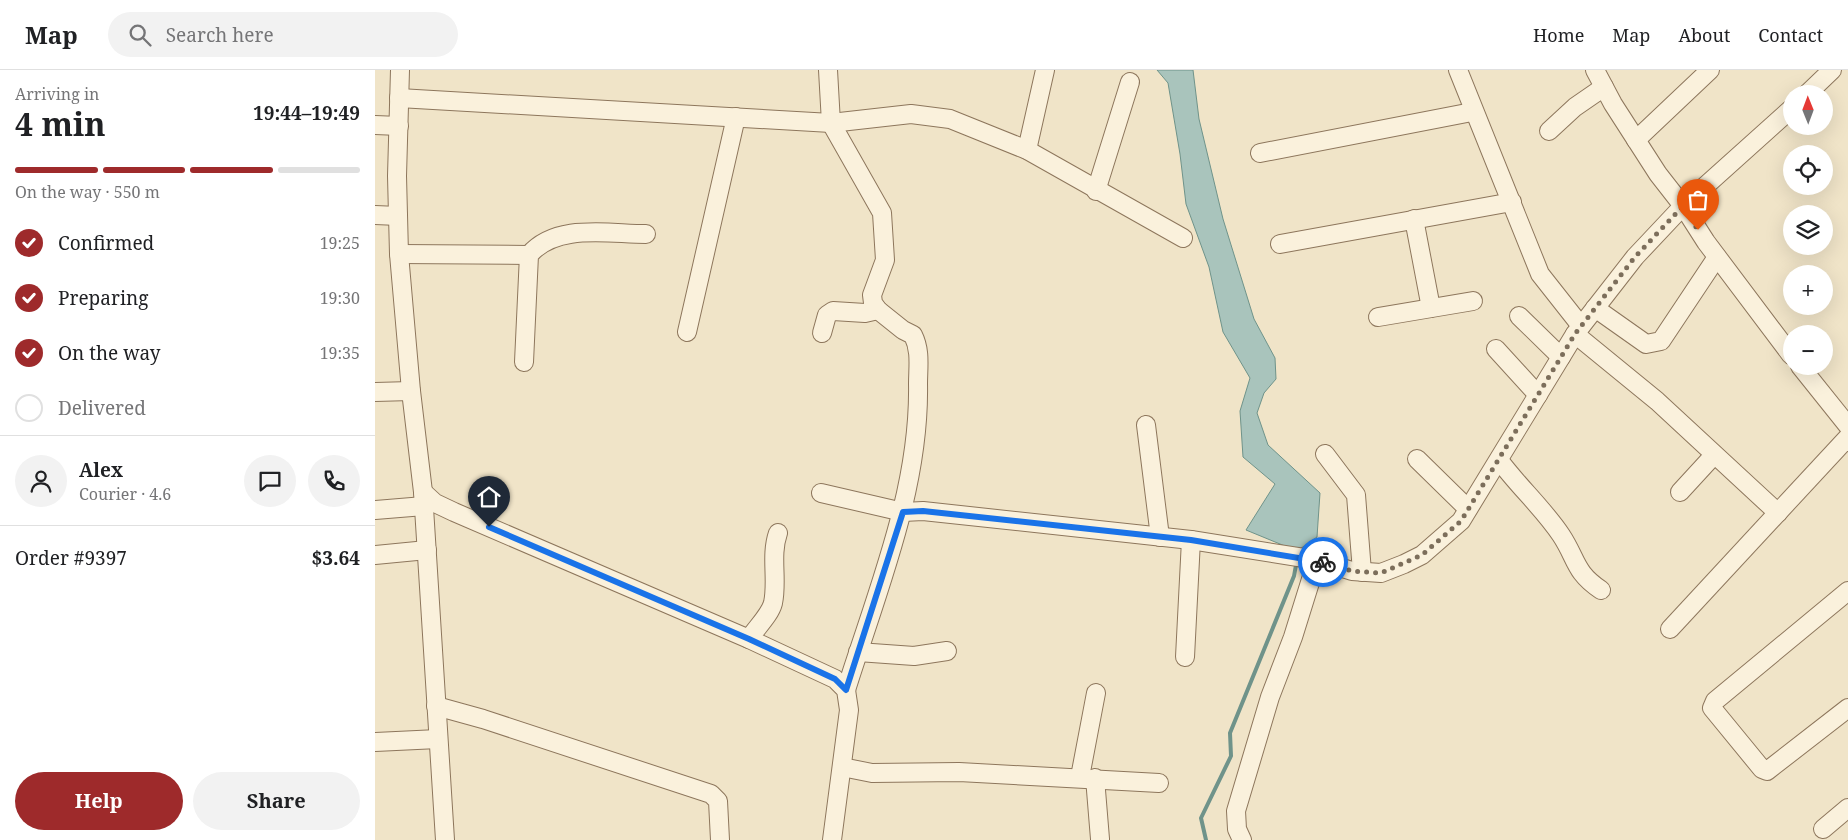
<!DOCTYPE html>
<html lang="en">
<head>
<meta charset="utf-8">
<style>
  body { margin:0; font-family:"Noto Serif",serif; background:#f2f2f2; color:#202124; height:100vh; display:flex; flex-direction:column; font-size:19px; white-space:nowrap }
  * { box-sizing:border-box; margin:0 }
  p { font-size:16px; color:#757577 }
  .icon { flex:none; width:28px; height:28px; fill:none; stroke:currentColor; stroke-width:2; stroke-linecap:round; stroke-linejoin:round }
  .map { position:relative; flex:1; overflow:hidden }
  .side { display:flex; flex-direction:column; background:#fff; width:375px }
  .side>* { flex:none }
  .needle { width:32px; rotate:359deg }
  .buttons { position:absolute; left:1408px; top:15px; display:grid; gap:10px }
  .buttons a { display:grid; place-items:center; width:50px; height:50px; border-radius:50%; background:#fff; box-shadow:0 5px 20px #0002; font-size:25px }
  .pin { position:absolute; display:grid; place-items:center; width:42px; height:42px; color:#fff; margin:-51px -21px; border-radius:50% 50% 50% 0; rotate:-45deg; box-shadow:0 0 5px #0007 }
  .pin .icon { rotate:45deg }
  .courier { position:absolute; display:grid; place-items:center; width:50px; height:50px; margin:-25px; border:4px solid #1a73e8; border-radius:50%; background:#fff; color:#222; box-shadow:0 1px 6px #0007 }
  .head em { font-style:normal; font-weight:700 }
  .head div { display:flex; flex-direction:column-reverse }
  .head { display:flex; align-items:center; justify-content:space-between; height:85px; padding:0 15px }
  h1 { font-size:32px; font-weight:700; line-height:38px }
  .bar { display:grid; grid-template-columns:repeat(4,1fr); gap:8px 5px; align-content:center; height:60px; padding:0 15px }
  .bar i { height:6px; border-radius:4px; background:#e0e0e0 }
  .bar .on { background:#9e2a2b }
  .bar p { grid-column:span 4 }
  .line { display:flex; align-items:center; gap:12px; padding:0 15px; border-top:1px solid #e0e0e0 }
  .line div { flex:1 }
  .round { display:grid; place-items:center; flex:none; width:52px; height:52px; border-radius:26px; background:#f2f2f2 }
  ol { padding:0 15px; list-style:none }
  li { display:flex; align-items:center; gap:15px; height:55px }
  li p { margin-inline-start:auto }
  li .icon { padding:5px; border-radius:50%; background:#9e2a2b; color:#fff; stroke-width:4 }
  li:last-child { color:#757577 }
  li i { width:28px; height:28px; border:2px solid #e0e0e0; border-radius:50% }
  .button { display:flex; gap:10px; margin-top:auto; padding:10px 15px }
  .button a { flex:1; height:58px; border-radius:30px; background:#9e2a2b; color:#fff; font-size:20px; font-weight:700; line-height:58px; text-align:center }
  .button a+a { background:#f2f2f2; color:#202124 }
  header { display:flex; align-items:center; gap:30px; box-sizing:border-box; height:70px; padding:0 25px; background:#fff; border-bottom:1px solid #e0e0e0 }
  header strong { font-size:24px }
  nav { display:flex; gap:28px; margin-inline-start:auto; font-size:18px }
  .search { width:350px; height:45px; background:#f2f2f2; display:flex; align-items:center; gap:12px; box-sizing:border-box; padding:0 18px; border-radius:28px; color:#757577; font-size:19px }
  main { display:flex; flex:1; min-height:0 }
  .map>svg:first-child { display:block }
  .water { fill:#a9c4bc; stroke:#6f938a }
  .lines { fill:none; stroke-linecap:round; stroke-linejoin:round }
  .stream { stroke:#6f938a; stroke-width:4 }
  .minor-casing { stroke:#8d765c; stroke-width:20 }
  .minor { stroke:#faf1dc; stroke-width:18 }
  .done { stroke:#7c6e5b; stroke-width:5; stroke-dasharray:0 9 }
  .route { stroke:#1a73e8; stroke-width:6 }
</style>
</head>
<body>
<header>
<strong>Map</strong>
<div class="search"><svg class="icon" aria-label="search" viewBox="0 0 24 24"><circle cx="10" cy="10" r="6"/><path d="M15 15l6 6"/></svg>Search here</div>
<nav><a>Home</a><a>Map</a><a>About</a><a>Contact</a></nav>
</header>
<main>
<section class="side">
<div class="head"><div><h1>4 min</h1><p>Arriving in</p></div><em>19:44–19:49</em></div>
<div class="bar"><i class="on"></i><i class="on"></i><i class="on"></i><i></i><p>On the way · 550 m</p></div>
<ol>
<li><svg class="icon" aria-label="check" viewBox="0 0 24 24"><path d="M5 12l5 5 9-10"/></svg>Confirmed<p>19:25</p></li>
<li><svg class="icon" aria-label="check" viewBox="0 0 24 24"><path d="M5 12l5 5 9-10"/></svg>Preparing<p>19:30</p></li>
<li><svg class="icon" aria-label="check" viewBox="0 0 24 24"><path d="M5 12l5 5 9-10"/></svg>On the way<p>19:35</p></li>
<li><i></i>Delivered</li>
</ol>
<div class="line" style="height:90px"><a class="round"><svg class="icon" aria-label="person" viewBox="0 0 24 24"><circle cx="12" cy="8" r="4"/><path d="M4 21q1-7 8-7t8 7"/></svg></a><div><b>Alex</b><p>Courier · 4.6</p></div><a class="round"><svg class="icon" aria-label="chat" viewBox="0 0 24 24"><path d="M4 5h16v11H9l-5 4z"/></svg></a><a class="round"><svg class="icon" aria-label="phone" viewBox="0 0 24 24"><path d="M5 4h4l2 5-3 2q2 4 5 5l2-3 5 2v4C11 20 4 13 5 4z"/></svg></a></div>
<div class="line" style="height:65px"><div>Order #9397</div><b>$3.64</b></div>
<div class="button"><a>Help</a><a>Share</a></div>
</section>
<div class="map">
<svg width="1473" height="770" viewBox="0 0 1473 770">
  <rect width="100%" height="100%" fill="#f0e4c8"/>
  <path class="water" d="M 782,0 L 818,0 L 824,49 L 848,149 L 879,249 L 900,288 L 901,309 L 889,323 L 882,343 L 893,375 L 945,423 L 942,467 L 922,481 L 871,460 L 900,414 L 868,387 L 865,341 L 875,308 L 848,262 L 834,197 L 811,134 L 805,84 L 793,13 Z"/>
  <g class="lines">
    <path class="stream" d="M 831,770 L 826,748 L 856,686 L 855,663 L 919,506 L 921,495"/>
    <defs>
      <g id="minor">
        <path d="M 25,0 L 22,106 L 24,184 L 36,321 L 48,422 L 70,770"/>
        <path d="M 453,0 L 456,53 L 507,143 L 510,190 L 497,225 L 498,233 L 503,240 L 528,260 L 538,265 C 546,281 543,297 543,314 C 545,419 502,521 471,620"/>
        <path d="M 1083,0 L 1165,204 L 1206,256"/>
        <path d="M 1220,0 L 1238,34 L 1283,104 L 1308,136 L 1331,172 L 1416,285"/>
        <path d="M 1432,24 L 1457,0"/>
        <path d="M 24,28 L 456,53 L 536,44 L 575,49 L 652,80 L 808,168"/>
        <path d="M 0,55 L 24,56"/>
        <path d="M 1174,61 L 1200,37 L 1229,17"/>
        <path d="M 1261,70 L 1335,0"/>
        <path d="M 652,80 L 670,0"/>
        <path d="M 885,83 L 1097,42"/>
        <path d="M 721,121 L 755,12"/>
        <path d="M 0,145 L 23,146"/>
        <path d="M 1039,149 L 1056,238"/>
        <path d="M 905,174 L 1137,132"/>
        <path d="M 24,184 L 154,185"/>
        <path d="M 1220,238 L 1271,274 L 1286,271 L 1342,187"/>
        <path d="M 1144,246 L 1186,287"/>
        <path d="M 1003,247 L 1098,231"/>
        <path d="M 312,262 L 361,47"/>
        <path d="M 447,263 L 452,245 L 458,241 L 490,243 L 503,240"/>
        <path d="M 1200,264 L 1282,331 L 1403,443"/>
        <path d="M 1121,279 L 1163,325"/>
        <path d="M 149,292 L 154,185 C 181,153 233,164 271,164"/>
        <path d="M 1425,296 L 1473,356"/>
        <path d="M 0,322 L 36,321"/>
        <path d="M 771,355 L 785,467"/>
        <path d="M 950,384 L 981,425 L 987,502"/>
        <path d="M 1042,389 L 1093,439"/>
        <path d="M 1124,390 C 1143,416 1168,438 1186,465 C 1202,489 1199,502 1226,520"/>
        <path d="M 48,422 L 60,433 L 79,442 L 374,569 L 460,609 L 471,620 L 474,640 L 457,770"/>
        <path d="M 1305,422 L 1339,385"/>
        <path d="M 446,423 L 528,442 L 548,441 L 816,470 L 942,490 L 977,501 L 1006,503 L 1029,494 L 1047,485 L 1086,451 L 1200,264 L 1260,187 L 1308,136 L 1416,39"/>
        <path d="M 0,440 L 49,436"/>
        <path d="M 0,485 L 52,480"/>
        <path d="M 1473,521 L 1340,631 L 1337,638 L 1387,699 L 1392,701 L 1473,638"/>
        <path d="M 1295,559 L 1473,367"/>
        <path d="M 374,569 C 381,558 395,545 398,533 C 403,510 395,486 403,463"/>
        <path d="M 483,582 L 539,586 L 572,581"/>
        <path d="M 810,587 L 816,470"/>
        <path d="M 61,636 L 108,649 L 336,724 L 343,731 L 345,770"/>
        <path d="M 0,672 L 63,669"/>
        <path d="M 467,697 L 497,703 L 584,702 L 784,713"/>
        <path d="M 705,707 L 721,623"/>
        <path d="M 720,708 L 725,769"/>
        <path d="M 1448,759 L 1473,738"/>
        <path d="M 867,770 L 862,759 L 861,741 L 895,627 L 918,567 L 942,490"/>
      </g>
    </defs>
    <use href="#minor" class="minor-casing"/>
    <use href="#minor" class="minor"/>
  </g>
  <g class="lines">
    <path class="done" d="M 948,492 L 977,501 L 1006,503 L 1047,485 L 1086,451 L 1200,264 L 1260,187 L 1308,136 L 1323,160"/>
    <path class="route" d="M 114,457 L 374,569 L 460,609 L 471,620 L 528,442 L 548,441 L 816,470 L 948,492"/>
  </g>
</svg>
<div class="buttons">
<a><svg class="needle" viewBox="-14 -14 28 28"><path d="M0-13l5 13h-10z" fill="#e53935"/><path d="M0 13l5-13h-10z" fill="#757577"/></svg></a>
<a><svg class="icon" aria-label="locate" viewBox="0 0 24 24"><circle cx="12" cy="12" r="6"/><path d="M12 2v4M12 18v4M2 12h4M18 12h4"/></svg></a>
<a><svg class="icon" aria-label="layers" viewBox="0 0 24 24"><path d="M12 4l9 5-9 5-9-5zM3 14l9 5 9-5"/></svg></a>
<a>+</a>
<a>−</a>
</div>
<div class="pin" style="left:1323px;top:160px;background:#ea580c"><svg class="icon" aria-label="bag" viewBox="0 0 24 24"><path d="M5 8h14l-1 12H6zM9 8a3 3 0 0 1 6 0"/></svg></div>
<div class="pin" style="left:114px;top:457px;background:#1f2937"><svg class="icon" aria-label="home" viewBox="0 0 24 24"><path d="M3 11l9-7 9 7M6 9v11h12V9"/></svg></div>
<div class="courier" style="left:948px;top:492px"><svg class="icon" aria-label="bike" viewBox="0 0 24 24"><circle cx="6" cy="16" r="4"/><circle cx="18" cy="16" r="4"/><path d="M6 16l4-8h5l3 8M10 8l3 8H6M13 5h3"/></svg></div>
</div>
</main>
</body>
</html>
